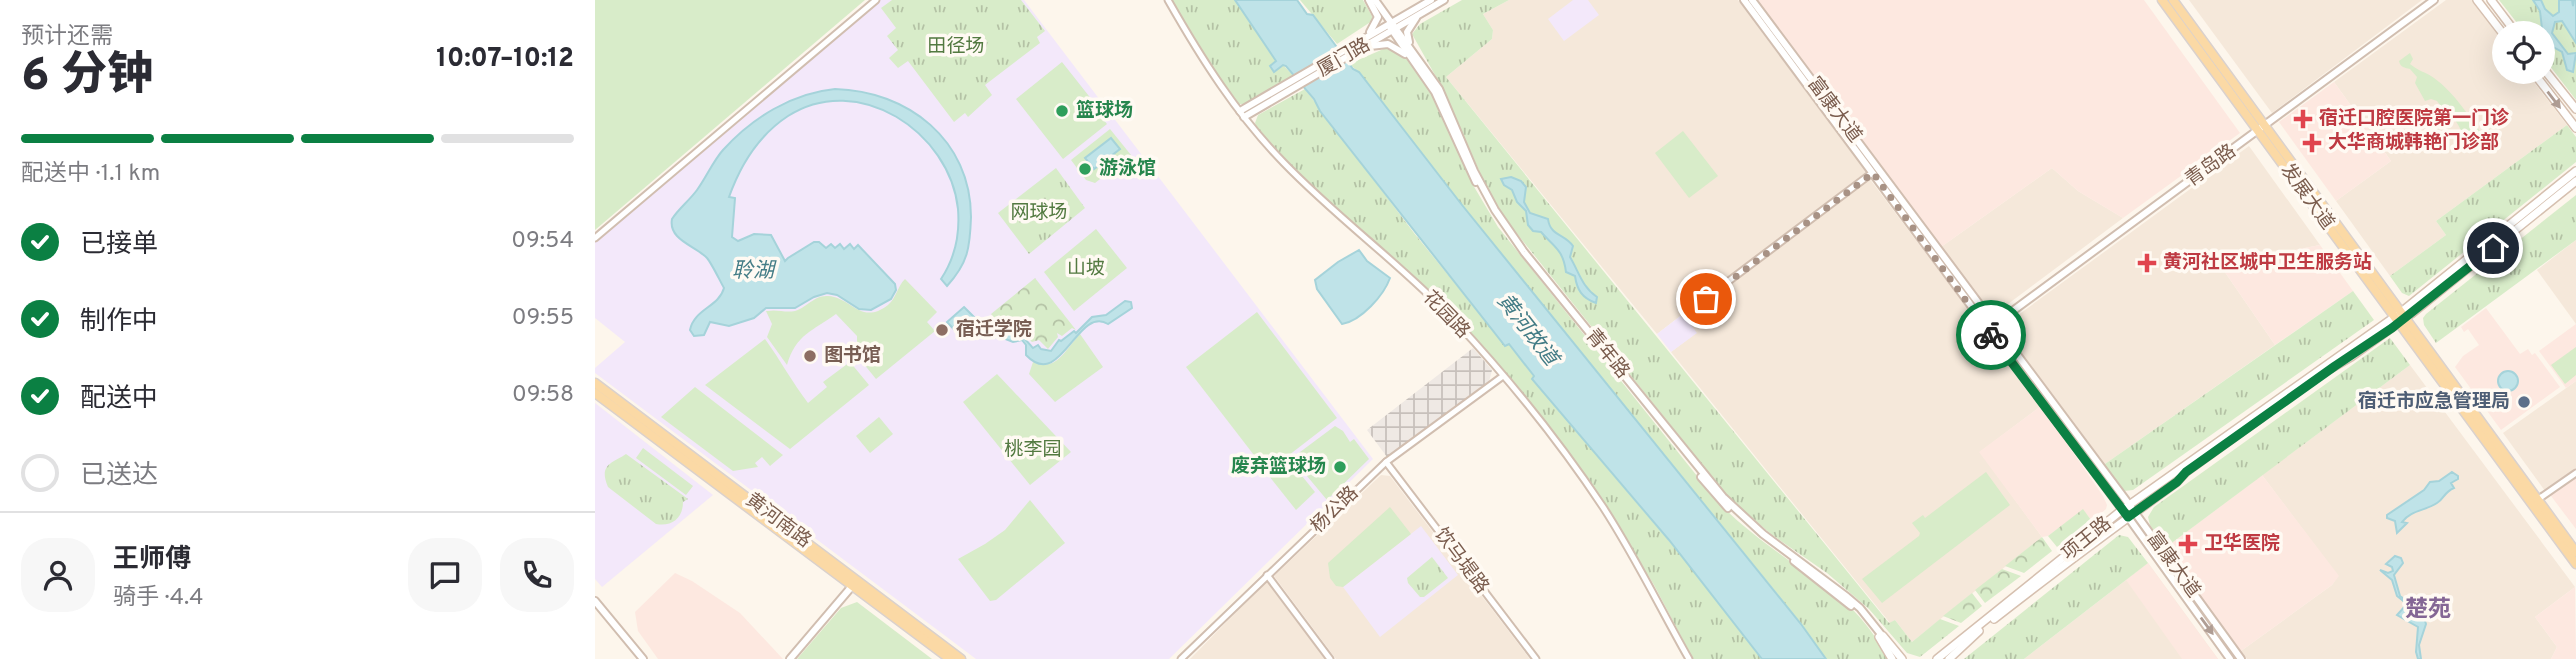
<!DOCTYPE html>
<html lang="zh">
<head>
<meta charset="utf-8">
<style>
  body { margin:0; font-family:Overpass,"Noto Sans SC",sans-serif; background:#f7f7f7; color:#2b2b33; height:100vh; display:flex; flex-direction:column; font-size:26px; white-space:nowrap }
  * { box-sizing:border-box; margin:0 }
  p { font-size:23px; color:#7c7c81 }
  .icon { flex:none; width:38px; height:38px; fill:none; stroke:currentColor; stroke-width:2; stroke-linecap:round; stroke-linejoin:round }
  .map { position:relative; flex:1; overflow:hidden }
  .drawer { display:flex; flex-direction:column; background:#fff; width:595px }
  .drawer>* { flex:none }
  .buttons { position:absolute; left:1897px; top:21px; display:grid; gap:14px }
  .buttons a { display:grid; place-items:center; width:63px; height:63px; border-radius:50%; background:#fff; box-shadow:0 7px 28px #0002; font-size:35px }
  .pin { position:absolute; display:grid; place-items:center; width:60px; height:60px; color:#fff; margin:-30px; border:4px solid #fff; border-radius:50%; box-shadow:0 2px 7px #0007 }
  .courier { position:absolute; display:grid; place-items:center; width:70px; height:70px; margin:-35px; border:5px solid #0b8043; border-radius:50%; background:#fff; color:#222; box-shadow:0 2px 9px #0007 }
  .head em { font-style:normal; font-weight:800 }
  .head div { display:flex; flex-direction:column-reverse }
  .head { display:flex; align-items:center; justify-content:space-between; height:119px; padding:0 21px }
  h1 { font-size:46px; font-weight:800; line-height:52px }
  .bar { display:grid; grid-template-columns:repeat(4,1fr); gap:10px 7px; align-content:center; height:84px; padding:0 21px }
  .bar i { height:9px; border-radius:5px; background:#e1e1e2 }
  .bar .active { background:#0b8043 }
  .bar p { grid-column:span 4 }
  .line { display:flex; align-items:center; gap:18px; padding:0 21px; border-top:2px solid #e1e1e2 }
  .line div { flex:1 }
  .round { display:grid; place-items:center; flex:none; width:74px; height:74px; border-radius:28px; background:#f7f7f7 }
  ol { padding:0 21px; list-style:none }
  li { display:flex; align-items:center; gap:21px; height:77px }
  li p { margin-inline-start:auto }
  li .icon { padding:7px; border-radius:50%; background:#0b8043; color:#fff; stroke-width:4 }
  li:last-child { color:#7c7c81 }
  li i { width:38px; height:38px; border:4px solid #e1e1e2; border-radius:50% }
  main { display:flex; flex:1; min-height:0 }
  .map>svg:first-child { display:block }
  .residential { fill:#f5e8da }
  .commercial { fill:#fde8e0 }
  .industrial { fill:url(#industrial-grid) }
  .education { fill:#f3e8fa }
  .green { fill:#d8ecc9 }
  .forest { fill:url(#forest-crowns) }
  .park { fill:url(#park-tufts) }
  .water { fill:#bfe3e8; stroke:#a5d3da; stroke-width:2 }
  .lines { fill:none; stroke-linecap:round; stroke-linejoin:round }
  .minor-casing { stroke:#d1beb0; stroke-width:9 }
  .tertiary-casing { stroke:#d1beb0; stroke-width:10 }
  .secondary-casing { stroke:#d6c0b0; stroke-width:10 }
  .primary-casing { stroke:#dad1cd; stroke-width:11 }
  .minor { stroke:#fff; stroke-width:5 }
  .tertiary { stroke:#fff; stroke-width:6 }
  .secondary { stroke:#fff; stroke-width:7 }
  .primary { stroke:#fbd9a5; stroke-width:8 }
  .oneway { fill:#af9d94 }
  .done { stroke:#a89285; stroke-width:7; stroke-dasharray:0 12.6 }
  .route { stroke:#0b8043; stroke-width:9 }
  .leisure-dot { fill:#2e9e5b; stroke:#fffaf3; stroke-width:2.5 }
  .health-dot { fill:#e0444e; stroke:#fffaf3; stroke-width:2.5 }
  .education-dot { fill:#8d6e63; stroke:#fffaf3; stroke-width:2.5 }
  .service-dot { fill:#5c6f8a; stroke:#fffaf3; stroke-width:2.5 }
  .labels { text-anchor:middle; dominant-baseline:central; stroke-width:7; stroke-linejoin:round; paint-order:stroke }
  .park-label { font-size:19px; fill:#537a41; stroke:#fffaf3 }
  .street-label { font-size:19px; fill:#7a5c4d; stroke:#fffaf3 }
  .leisure-label { font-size:19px; font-weight:bold; fill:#27864d; stroke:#fffaf3; text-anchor:start }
  .health-label { font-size:19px; font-weight:bold; fill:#be3a42; stroke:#fffaf3; text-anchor:start }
  .education-label { font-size:19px; font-weight:bold; fill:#785e54; stroke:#fffaf3; text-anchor:start }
  .service-label { font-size:19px; font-weight:bold; fill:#4e5e75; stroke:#fffaf3; text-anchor:end }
  .water-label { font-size:21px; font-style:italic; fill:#437c86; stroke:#fffaf3 }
  .quarter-label { font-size:23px; font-weight:bold; fill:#846695; stroke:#fffaf3 }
</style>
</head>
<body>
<main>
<section class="drawer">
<div class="head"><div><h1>6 分钟</h1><p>预计还需</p></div><em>10:07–10:12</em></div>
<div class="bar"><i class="active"></i><i class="active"></i><i class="active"></i><i></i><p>配送中 · 1.1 km</p></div>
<ol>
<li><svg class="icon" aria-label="check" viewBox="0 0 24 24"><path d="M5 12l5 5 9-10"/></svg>已接单<p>09:54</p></li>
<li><svg class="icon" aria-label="check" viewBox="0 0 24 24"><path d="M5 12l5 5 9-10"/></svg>制作中<p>09:55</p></li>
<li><svg class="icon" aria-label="check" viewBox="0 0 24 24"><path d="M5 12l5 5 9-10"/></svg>配送中<p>09:58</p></li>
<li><i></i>已送达</li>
</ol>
<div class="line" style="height:126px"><a class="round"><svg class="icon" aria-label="person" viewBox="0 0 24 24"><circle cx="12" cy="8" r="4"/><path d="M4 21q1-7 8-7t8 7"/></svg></a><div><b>王师傅</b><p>骑手 · 4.4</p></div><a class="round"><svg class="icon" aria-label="chat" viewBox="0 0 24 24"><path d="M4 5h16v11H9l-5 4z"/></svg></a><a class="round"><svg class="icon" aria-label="phone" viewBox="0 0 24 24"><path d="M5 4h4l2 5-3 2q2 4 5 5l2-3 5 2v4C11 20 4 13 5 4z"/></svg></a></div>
</section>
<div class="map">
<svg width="1981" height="659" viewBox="0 0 1981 659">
  <defs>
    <pattern id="industrial-grid" width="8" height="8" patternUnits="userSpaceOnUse" patternTransform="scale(1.75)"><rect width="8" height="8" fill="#efe9e4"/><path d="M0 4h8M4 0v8" fill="none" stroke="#c7c0bb"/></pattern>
    <pattern id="forest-crowns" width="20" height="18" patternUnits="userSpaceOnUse" patternTransform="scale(1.75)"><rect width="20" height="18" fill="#d8ecc9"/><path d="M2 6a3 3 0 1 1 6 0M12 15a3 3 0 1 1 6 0" fill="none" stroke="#b4c2a5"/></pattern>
    <pattern id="park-tufts" width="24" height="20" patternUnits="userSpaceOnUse" patternTransform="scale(1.75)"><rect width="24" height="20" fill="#d8ecc9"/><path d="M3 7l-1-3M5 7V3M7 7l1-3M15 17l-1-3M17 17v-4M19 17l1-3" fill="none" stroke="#b4c2a5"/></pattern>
  </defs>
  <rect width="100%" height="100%" fill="#fdf6ec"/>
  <g class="residential">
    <path d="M 914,0 L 1143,0 L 1271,172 L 1062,334 L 851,77 L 897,39 L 898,30 L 888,14 Z"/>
    <path d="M 1594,0 L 1827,0 L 1677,113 Z"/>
    <path d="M 1851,0 L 1877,0 L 1909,43 L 1909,72 L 1931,72 L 1972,125 L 1841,221 L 1851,235 L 1795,276 L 1741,201 L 1796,161 L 1739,82 Z"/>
    <path d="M 1654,146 L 1725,245 L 1625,265 L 1680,345 L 1507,466 L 1404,329 Z"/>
    <path d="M 1457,168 L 1483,191 L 1528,218 L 1397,316 L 1346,247 Z"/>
    <path d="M 1274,178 L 1446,406 L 1385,452 L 1447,537 L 1317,642 L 1300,620 L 1295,623 L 1076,352 L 1101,333 L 1090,317 Z"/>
    <path d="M 1981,240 L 1981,324 L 1942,270 Z"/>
    <path d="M 1815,365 L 1980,587 L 1940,617 L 1962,647 L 1956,659 L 1652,659 L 1646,651 L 1737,585 L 1743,576 L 1667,475 Z"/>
    <path d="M 1981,381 L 1981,470 L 1950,491 L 1908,433 Z"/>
    <path d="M 786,475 L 795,476 L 935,659 L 741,659 L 679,576 Z"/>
    <path d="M 1553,563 L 1623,659 L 1429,659 Z"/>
    <path d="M 673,580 L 732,659 L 595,659 Z"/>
  </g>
  <g class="commercial">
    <path d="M 1162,0 L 1549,0 L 1645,133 L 1528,218 L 1483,191 L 1457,168 L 1346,247 Z"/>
    <path d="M 1739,82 L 1796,161 L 1741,201 L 1684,122 Z"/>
    <path d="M 1725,245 L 1758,291 L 1680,345 L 1625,265 Z"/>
    <path d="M 1891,308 L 1925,354 L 1933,349 L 1937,355 L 1940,353 L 1965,387 L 1906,430 L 1860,367 L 1868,356 L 1884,345 L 1873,329 L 1869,332 L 1866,327 Z"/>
    <path d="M 1981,324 L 1981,381 L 1971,388 L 1944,351 Z"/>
    <path d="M 1446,406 L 1508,496 L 1512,505 L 1511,509 L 1497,521 L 1488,510 L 1453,536 L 1447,537 L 1384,452 Z"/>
    <path d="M 1981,473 L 1981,529 L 1953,492 Z"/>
    <path d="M 1667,475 L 1744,576 L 1737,585 L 1646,651 L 1570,548 Z"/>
    <path d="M 1553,563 L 1623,659 L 1587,659 L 1531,580 Z"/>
    <path d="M 80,573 L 97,581 L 145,613 L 188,659 L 63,659 L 43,631 L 40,612 Z"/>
    <path d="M 1980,587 L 1981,659 L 1956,659 L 1962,647 L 1940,617 Z"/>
  </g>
  <path class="industrial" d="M 878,348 L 897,370 L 894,382 L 792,457 L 772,430 Z"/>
  <g class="education">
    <path d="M 285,0 L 429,0 L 778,459 L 574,659 L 381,659 L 0,373 L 0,368 L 30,342 L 0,318 L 0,242 Z"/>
    <path d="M 978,0 L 993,0 L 1004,15 L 969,41 L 953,19 Z"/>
    <path d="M 1088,314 L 1102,333 L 1076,352 L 1062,334 Z"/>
    <path d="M 0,403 L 118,495 L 7,587 L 0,579 Z"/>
    <path d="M 826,526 L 863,575 L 785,637 L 748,587 Z"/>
  </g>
  <g class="green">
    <path d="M 0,0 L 270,0 L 0,230 Z"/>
    <path d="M 1815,53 L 1818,59 L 1815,64 C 1823,71 1831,72 1839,78 C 1860,93 1875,118 1890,138 L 1876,149 C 1870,141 1867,131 1862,123 C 1858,117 1848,110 1842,101 L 1836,99 L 1830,101 L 1820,83 L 1822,77 L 1815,69 C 1810,68 1805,67 1804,61 Z"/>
    <path d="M 467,62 L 505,110 L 502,112 L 512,124 L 468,159 L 421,99 Z"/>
    <path d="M 1088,131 L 1123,176 L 1094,198 L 1060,153 Z"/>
    <path d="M 501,229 L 532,268 L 479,311 L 449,272 Z"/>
    <path d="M 310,279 L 342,312 L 332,322 L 340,331 L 281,379 L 255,347 L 262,342 L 262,336 L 241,314 C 218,331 201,334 192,365 L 172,337 L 177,324 L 171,311 L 173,311 C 182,309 190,313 200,311 C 213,307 219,295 233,296 C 256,297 266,326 293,305 C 302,297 302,287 310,279 Z"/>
    <path d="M 662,312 L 742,418 L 672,472 L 591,367 Z"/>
    <path d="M 485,334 L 508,367 L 460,402 L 434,374 L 438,362 C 462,373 471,348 485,334 Z"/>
    <path d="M 170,339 C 186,361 197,382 213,403 L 232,387 L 228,382 L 255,362 L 274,385 L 195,449 L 110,385 Z"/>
    <path d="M 1981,347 L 1981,375 L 1970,384 L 1956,365 Z"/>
    <path d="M 402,374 L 476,452 L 435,485 L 368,402 Z"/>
    <path d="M 100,387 L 188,455 L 175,466 L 167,457 L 160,463 L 163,467 L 138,471 L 66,417 Z"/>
    <path d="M 284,417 L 298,434 L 275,453 L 261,436 Z"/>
    <path d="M 740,426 L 748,431 L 755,442 L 759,439 L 774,459 L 732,500 L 697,458 Z"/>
    <path d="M 48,448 L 98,486 L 91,495 L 41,458 Z"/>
    <path d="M 694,460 L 720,492 L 701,510 L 674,476 Z"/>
    <path d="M 1391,472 L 1415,505 L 1287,603 L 1267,579 L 1324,536 L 1325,533 L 1317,523 L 1328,515 L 1330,518 Z"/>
    <path d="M 435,500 L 470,543 L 401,600 L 395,601 L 363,559 L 390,544 L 410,530 Z"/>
    <path d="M 795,507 L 816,534 L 748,587 L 741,586 L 735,578 L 733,563 Z"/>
    <path d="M 262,602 L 337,659 L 202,659 L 246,608 Z"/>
  </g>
  <g class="forest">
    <path d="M 440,278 L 481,330 L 477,328 L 467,336 L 462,333 L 463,337 L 453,349 L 444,340 L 437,342 L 426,332 L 408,332 L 400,339 L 394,333 L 404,324 L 396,314 Z"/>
    <path d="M 1488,509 L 1496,520 L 1462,547 L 1453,536 Z"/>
    <path d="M 1447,537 L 1457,551 L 1429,573 L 1410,566 Z"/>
    <path d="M 1407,569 L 1426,576 L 1390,603 L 1380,590 Z"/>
    <path d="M 1377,593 L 1387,606 L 1366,623 L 1348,616 Z"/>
  </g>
  <g class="park">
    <path d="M 297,0 L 426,0 L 450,31 L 442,37 L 445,43 L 390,85 L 397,95 L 373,117 L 370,113 L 359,122 L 313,61 L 303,68 L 294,58 L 303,50 L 292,36 L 301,28 L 286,8 Z"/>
    <path d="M 575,0 L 640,0 L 682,61 L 679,72 L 688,65 L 699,76 L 652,104 L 644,104 L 596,38 Z"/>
    <path d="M 705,0 L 768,0 L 777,16 L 777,21 L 742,44 Z"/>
    <path d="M 867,0 L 914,0 L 888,14 L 898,30 L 897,39 L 851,77 L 1294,623 L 1300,620 L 1317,642 L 1345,619 L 1364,626 L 1325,657 L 1312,653 L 1274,609 L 1232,573 L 1176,534 L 1134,498 L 911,220 L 889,182 L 849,91 L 817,34 L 825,24 Z"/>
    <path d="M 1904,0 L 1981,0 L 1981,100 L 1948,57 L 1948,33 L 1930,33 Z"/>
    <path d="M 793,47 L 808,53 L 835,91 L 878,185 L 903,227 L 1122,501 C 1163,544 1215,571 1259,611 C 1273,625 1284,643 1295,659 L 1231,659 L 1206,623 L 867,205 L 764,72 L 754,64 Z"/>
    <path d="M 710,89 L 819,233 L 910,345 L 914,344 L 939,377 L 937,379 L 1106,579 L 1167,659 L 1098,659 L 1059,585 L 1028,534 L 987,472 L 932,399 L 859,316 L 812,270 L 742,211 L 698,168 L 662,128 L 660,123 L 663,115 Z"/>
    <path d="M 1972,125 L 1981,137 L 1981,162 L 1814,296 L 1807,293 L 1795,276 L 1851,235 L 1841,221 Z"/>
    <path d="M 515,129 L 536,155 L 500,183 L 491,180 L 476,160 Z"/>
    <path d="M 461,168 L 490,208 L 434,254 L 403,213 Z"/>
    <path d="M 1981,195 L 1981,240 L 1841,343 L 1829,325 L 1828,318 L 1831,314 Z"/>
    <path d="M 1758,291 L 1779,320 L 1538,490 L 1529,491 L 1507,466 Z"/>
    <path d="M 1795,338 L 1815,365 L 1570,548 L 1555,525 L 1553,517 L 1559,507 Z"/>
    <path d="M 31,454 L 93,499 L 88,502 C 88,518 77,527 61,524 L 13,487 C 3,464 18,463 31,454 Z"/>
    <path d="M 1524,535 L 1533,537 L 1553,563 L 1429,659 L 1369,659 Z"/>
    <path d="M 837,557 L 853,578 L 829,597 L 825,597 L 813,583 L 812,578 Z"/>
  </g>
  <g class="water">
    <path d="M 640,0 L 702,0 L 712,14 L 718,15 L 758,69 L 764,72 L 867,205 L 1206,624 L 1231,659 L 1167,659 L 1074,540 L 937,379 L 939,376 L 914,344 L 910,346 L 725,111 L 719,99 L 691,66 L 688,65 L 679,72 L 675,66 L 681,61 Z"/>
    <path d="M 1938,0 L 1946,0 L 1950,9 L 1958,16 L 1964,12 L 1964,0 L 1977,0 L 1978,6 L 1979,0 L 1981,0 L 1981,43 L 1967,21 L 1960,22 L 1957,33 L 1973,54 L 1981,53 L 1978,72 L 1972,70 L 1967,52 L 1951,43 L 1954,41 L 1950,35 L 1948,37 L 1945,11 Z"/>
    <path d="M 240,89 C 313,91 376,140 376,217 C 375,248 373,263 352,286 L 346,279 C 360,258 365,234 363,209 C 355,132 263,71 193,116 C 164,135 145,166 134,197 L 140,198 L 137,237 L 143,241 L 159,234 L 176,235 L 190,261 L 193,258 L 219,242 L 224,242 L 231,248 L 236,244 L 240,248 L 245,244 L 249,249 L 255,244 L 259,249 L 263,245 L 300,284 L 301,290 L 296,299 L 276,310 L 264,309 L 242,295 L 232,293 L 219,297 L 200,308 L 171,308 L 159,318 L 134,326 L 115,322 L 109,335 L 99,336 L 95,330 C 99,309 124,307 129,288 C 125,281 117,264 112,258 C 101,246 73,240 77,219 C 84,208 94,201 102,190 C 111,178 118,161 128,150 C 157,118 197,93 240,89 Z"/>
    <path d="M 516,138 L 525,149 L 499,169 L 490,158 Z"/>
    <path d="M 916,177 L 926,181 L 931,187 L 929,202 L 935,213 L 953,219 C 955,236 970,234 978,246 L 975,257 C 984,272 987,287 1002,297 L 1001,303 C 987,298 982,290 980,276 L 971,272 C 968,249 959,247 946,232 L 938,231 L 933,225 L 931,211 L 922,202 L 917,190 L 909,185 L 906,179 Z"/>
    <path d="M 764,250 L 772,261 L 795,278 C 789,295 766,321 747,324 L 722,289 L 720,280 L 743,262 Z"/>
    <path d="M 530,301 L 536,302 L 537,308 L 513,324 C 482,305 466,392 431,355 L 431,345 L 427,340 L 418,342 L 408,338 L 408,334 C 425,331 429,338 438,348 L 443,345 L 446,349 L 456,351 L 464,340 L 466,341 L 479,331 L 481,333 L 497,317 L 511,315 Z"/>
    <path d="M 369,307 L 385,323 L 368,339 L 352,322 Z"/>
    <circle cx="1913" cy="381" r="10"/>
    <path d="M 1857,472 L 1863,476 L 1863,479 L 1856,483 L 1859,488 C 1849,492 1849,499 1842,503 C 1830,511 1816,510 1807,522 L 1812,523 L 1802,533 L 1800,521 L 1792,518 L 1792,515 L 1829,490 L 1835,482 L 1844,481 Z"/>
    <path d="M 1800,556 L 1806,558 L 1808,563 L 1799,575 L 1805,596 L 1812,601 L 1824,603 L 1831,624 L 1824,645 L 1826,659 L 1823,659 L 1821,652 L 1823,627 L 1802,615 L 1812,604 L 1802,596 L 1797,580 L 1785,570 L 1793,573 L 1798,571 L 1797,567 L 1791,564 Z"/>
  </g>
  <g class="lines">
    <defs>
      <g id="minor">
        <path d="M 573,0 C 606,58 642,115 689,163 C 743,219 807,265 860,321 C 914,379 964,441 1008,507 C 1040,556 1065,608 1094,659"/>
        <path d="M 0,238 L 281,0"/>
        <path d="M 1090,314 L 1277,173"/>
        <path d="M 791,462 L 941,659"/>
        <path d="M 1942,500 L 1981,473"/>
        <path d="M 672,575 L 735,659"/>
        <path d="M 586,659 L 791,462 L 908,376"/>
      </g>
      <g id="tertiary">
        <path d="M 774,0 L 783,17 L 775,32"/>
        <path d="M 780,0 L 844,89 L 879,171 L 900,210 L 929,252 L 1128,497 L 1168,534 L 1252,597 L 1265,608 L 1289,638"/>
        <path d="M 1149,0 L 1533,517 L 1635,659"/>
        <path d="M 1157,0 L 1530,499 L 1646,659"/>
        <path d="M 795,27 L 840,92 L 881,182"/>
        <path d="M 814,42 L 812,32 L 821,18"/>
        <path d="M 775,46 L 793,44 L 810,54"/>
        <path d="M 645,111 L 836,0"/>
        <path d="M 649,117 L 849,0"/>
        <path d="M 1396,327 L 1839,0"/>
        <path d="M 1106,477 L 1133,508"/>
        <path d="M 1199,561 L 1256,606"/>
        <path d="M 0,601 L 48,659"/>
        <path d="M 195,659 L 258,585"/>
      </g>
      <g id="secondary">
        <path d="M 1882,0 L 1909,35"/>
        <path d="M 1896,0 L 1921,33"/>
        <path d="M 1948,68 L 1981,109"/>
        <path d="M 1938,72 L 1981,128"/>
        <path d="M 1735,369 L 1756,357 L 1816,314 L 1981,181"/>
        <path d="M 1399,619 C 1459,572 1520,527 1582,482 L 1591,472 L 1666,418"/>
        <path d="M 1288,636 L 1307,659"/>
        <path d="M 1284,637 L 1297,659"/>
        <path d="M 1342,659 L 1527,510 L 1805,313 L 1981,171"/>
        <path d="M 1354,659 L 1384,631"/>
      </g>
      <g id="primary">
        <path d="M 1567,0 L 1981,564"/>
        <path d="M 1578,0 L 1981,552"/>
        <path d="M 0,383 L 366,659"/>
        <path d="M 0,393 L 355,659"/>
      </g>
    </defs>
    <use href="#minor" class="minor-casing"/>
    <use href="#tertiary" class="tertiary-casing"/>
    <use href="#secondary" class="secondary-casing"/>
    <use href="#primary" class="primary-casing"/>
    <use href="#minor" class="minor"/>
    <use href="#tertiary" class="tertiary"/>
    <use href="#secondary" class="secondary"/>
    <use href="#primary" class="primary"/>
  </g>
  <defs><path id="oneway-solid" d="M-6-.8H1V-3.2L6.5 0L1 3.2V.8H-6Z" transform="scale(1.75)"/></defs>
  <g class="oneway">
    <use href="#oneway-solid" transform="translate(1959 100) rotate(52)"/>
    <use href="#oneway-solid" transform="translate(1612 626) rotate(54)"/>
  </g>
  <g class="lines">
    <path class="done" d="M 1111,299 L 1278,173 L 1396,335"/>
    <path class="route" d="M 1396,335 L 1533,517 L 1582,482 L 1591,472 L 1740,366 L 1797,328 L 1898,248"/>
  </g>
  <g class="leisure-dot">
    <circle cx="467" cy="111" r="7"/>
    <circle cx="490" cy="169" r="7"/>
    <circle cx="745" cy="467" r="7"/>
  </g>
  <g class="health-dot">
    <path d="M1704.5 108.5h7v7h7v7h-7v7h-7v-7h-7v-7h7z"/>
    <path d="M1713.5 132.5h7v7h7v7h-7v7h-7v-7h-7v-7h7z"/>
    <path d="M1548.5 252.5h7v7h7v7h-7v7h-7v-7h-7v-7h7z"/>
    <path d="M1589.5 533.5h7v7h7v7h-7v7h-7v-7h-7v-7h7z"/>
  </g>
  <g class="education-dot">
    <circle cx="347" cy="330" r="7"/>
    <circle cx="215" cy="356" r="7"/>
  </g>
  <circle class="service-dot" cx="1929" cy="402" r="7"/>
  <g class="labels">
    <g class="park-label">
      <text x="361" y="47">田径场</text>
      <text x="444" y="213">网球场</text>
      <text x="491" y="269">山坡</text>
      <text x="438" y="450">桃李园</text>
    </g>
    <g class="street-label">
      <text transform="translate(749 58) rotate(-30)">厦门路</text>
      <text transform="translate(1239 110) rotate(53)">富康大道</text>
      <text transform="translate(1616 166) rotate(-36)">青岛路</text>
      <text transform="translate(1712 197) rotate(54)">发展大道</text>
      <text transform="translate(851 315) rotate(46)">花园路</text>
      <text transform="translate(1012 354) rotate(51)">青年路</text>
      <text transform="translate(740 510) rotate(-44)">杨公路</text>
      <text transform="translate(183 521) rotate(37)">黄河南路</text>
      <text transform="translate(1492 539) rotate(-39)">项王路</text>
      <text transform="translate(866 561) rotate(53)">饮马堤路</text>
      <text transform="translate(1578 565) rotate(54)">富康大道</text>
    </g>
    <g class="leisure-label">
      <text x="481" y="111">篮球场</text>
      <text x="504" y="169">游泳馆</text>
      <text x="731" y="467" text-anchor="end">废弃篮球场</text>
    </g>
    <g class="health-label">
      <text x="1724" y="119">宿迁口腔医院第一门诊</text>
      <text x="1733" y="143">大华商城韩艳门诊部</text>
      <text x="1568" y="263">黄河社区城中卫生服务站</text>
      <text x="1609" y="544">卫华医院</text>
    </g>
    <g class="education-label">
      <text x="361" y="330">宿迁学院</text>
      <text x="229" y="356">图书馆</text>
    </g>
    <g class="service-label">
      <text x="1915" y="402">宿迁市应急管理局</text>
    </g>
    <g class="water-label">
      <text x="158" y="271">聆湖</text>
      <text transform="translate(932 330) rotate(52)">黄河故道</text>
    </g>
    <g class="quarter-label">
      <text x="1833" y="610">楚苑</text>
    </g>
  </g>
</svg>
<div class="buttons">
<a><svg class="icon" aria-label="locate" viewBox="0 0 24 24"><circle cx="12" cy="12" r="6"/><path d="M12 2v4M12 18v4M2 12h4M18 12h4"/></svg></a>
</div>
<div class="pin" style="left:1111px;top:299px;background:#ea580c"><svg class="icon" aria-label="bag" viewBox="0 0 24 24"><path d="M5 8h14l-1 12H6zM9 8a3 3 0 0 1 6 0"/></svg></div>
<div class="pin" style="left:1898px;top:248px;background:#1f2937"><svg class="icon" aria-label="home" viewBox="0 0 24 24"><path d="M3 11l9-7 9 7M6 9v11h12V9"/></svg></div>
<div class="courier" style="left:1396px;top:335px"><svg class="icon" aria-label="bike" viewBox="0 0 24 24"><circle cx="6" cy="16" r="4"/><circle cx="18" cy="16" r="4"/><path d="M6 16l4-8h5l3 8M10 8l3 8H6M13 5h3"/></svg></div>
</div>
</main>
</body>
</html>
